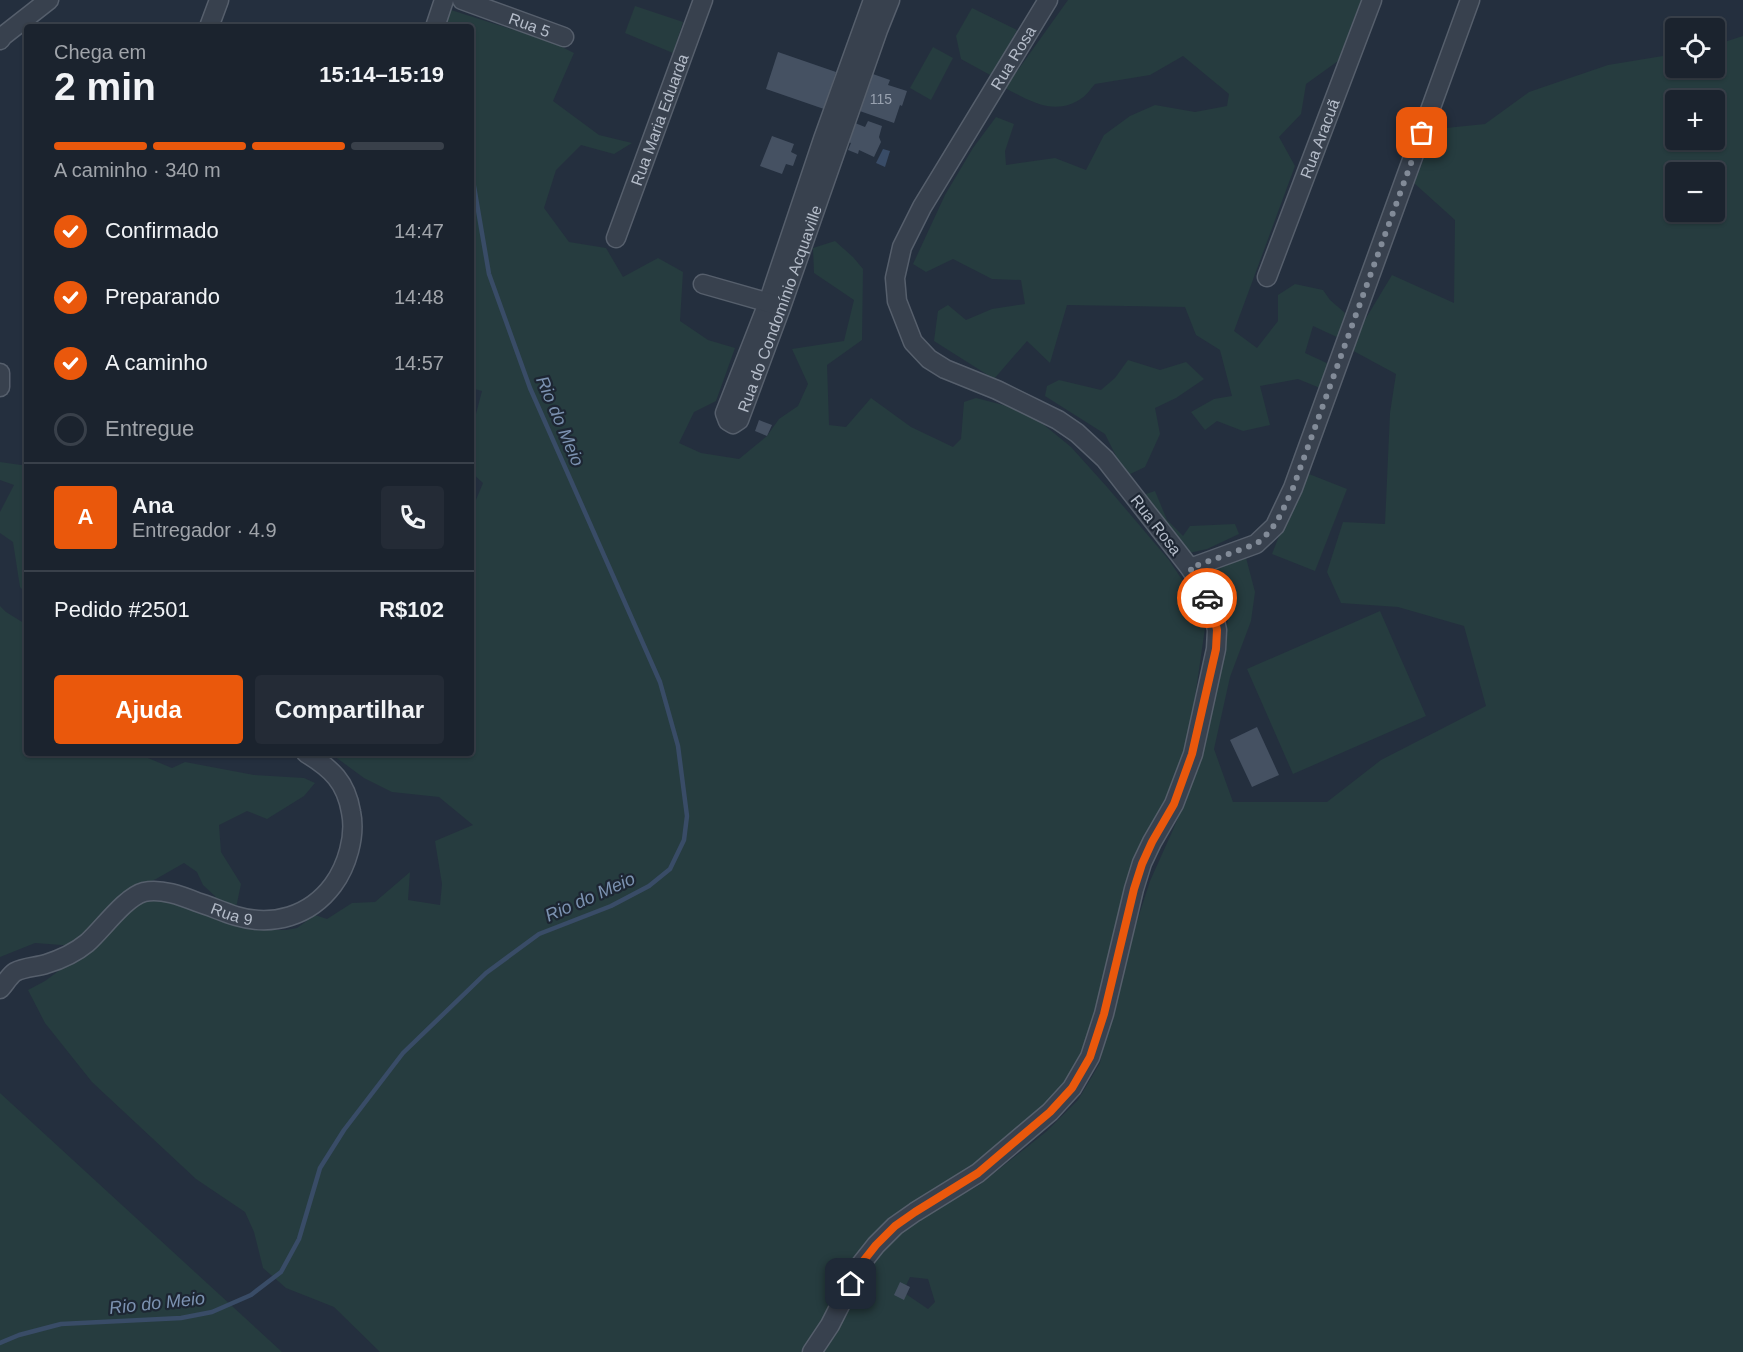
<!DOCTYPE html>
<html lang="pt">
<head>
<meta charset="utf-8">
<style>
  body { margin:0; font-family:Helvetica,sans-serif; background:#242b36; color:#f1f3f6; height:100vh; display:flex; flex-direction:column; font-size:22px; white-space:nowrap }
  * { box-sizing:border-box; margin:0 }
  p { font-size:20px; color:#a0a4aa }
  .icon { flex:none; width:33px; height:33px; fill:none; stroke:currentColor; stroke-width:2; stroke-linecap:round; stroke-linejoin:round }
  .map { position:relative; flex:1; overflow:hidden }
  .drawer { position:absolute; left:24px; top:24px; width:450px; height:732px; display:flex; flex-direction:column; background:#1b232e; border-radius:6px; box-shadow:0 2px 4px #0004,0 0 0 2px #39404a }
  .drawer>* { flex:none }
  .fabs { position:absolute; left:1665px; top:18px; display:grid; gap:12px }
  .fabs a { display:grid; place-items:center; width:60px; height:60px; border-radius:6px; background:#1b232e; box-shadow:0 2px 4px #0004,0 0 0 2px #39404a; font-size:30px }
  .pin { position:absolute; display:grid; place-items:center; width:51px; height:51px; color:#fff; margin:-26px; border-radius:12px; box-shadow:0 3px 9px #0006 }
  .courier { position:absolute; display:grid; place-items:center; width:60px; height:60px; margin:-30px; border:4px solid #ea580c; border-radius:50%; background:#fff; color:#222; box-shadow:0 2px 8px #0007 }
  .headline em { font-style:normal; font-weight:800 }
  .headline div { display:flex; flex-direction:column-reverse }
  .headline { display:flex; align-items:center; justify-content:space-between; height:102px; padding:0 30px }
  h1 { font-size:39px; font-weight:800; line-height:45px }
  .bar { display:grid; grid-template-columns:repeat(4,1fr); gap:9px 6px; align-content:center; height:72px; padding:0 30px }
  .bar i { height:8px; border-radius:4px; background:#39404a }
  .bar .selected { background:#ea580c }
  .bar p { grid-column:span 4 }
  .line { display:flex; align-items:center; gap:15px; padding:0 30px; border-top:2px solid #39404a }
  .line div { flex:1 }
  .round { display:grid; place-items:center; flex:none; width:63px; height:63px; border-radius:6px; background:#242b36 }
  ol { padding:0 30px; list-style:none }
  li { display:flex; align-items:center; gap:18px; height:66px }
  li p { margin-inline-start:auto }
  li .icon { padding:6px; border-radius:50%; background:#ea580c; color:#fff; stroke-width:4 }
  li:last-child { color:#a0a4aa }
  li i { width:33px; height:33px; border:3px solid #39404a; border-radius:50% }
  .cta { display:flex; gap:12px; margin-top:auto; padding:12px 30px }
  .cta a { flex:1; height:69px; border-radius:6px; background:#ea580c; color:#fff; font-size:24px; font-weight:800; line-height:69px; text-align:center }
  .cta a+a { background:#242b36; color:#f1f3f6 }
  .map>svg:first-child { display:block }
  .green { fill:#263c3f; fill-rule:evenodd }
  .water { fill:#394c67 }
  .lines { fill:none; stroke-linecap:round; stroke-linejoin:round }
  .stream { stroke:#394c67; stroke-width:4.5 }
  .building { fill:#455162 }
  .street-casing { stroke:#565f6c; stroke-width:21 }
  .street { stroke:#38414e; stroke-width:18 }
  .done { stroke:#828b98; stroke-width:6; stroke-dasharray:0 10.8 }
  .route { stroke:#ea580c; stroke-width:8 }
  .labels { text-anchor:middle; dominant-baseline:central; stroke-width:4.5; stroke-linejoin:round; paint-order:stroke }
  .number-label { font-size:14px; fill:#98a1af }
  .street-label { font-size:16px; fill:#b4bcc9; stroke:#1d2633 }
  .water-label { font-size:18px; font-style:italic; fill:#7c92b1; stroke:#1d2633 }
</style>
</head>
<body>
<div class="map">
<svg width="1743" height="1352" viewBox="0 0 1743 1352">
  <rect width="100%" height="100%" fill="#242f3e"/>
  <g class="green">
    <path d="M 1068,0 L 1361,0 L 1338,61 L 1306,84 L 1301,114 L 1279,137 L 1295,166 L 1234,331 L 1257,348 L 1278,321 L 1278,295 L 1295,284 L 1323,290 L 1330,300 L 1345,313 L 1339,338 L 1313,326 L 1305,353 L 1331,365 L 1320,388 L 1298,379 L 1260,386 L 1270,425 L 1243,431 L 1217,421 L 1205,430 L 1191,412 L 1214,399 L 1232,396 L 1220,350 L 1196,335 L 1185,307 L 1067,305 L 1050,363 L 1027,341 L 994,379 L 934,341 L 938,311 L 948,305 L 966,320 L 992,309 L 1025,304 L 1021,280 L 992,279 L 953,259 L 926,272 L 913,264 L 945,195 L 973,148 L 996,117 L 1014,124 L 1005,151 L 1006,165 L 1055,158 L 1086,170 L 1104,135 L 1130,116 L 1155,105 L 1195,112 L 1227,106 L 1229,94 L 1183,56 L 1150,75 L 1095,84 C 1091,88 1087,95 1082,98 C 1055,117 1030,101 1005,88 Z"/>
    <path d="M 635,6 L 683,22 L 673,53 L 625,33 Z"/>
    <path d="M 972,8 L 1017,30 L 992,76 L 961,59 L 956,36 Z"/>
    <path d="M 451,10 L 552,42 L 574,53 L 553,101 L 599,135 L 632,143 L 614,154 L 581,145 L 556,170 L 544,208 L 569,242 L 606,248 L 623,277 L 658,258 L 683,272 L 680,321 L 708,340 L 735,348 L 716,401 L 694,412 L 679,443 L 701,453 L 739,459 L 767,436 L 779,419 L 798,406 L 808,384 L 792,349 L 844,341 L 854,300 L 814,273 L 813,248 L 835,241 L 853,257 L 863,269 L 862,340 L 827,365 L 829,425 L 846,427 L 871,398 L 911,427 L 953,447 L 961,439 L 964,402 L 976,398 L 1027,411 L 1071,447 L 1107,487 L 1169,560 L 1200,607 L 1205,628 L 1189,739 L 1089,1043 L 1079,1064 L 1047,1108 L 934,1209 L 978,1186 L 1047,1131 L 1078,1100 L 1100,1063 L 1111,1002 L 1150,881 L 1172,832 L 1195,777 L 1208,722 L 1228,620 L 1206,581 L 1207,568 L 1245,554 L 1255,592 L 1251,621 L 1230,677 L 1214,749 L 1233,802 L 1327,802 L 1381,760 L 1486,706 L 1464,626 L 1398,607 L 1341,603 L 1327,572 L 1343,522 L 1385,524 L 1390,413 L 1396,374 L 1348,348 L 1392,275 L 1454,303 L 1455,220 L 1414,183 L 1436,129 L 1485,124 L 1529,92 L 1608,65 L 1675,54 L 1676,68 L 1714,68 L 1715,45 L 1743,36 L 1743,1352 L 380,1352 L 334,1307 L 286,1288 L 263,1268 L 254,1232 L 245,1212 L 196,1179 L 92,1082 L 45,1023 L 28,990 L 45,981 L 77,957 L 99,945 L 123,916 L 152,892 L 176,890 L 216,897 L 203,885 L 197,872 L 184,863 L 156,879 L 131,889 L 75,946 L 35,943 L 0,957 L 0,606 L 6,612 L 27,625 L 27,753 L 136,753 L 172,768 L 185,762 L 254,775 L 304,778 L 315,783 L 304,796 L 267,819 L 247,811 L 219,825 L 221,852 L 241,884 L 236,908 L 264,930 L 286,930 L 297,928 L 315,915 L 327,919 L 352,903 L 375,902 L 410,872 L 408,900 L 440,905 L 442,884 L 435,841 L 473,825 L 439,797 L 392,792 L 364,778 L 330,753 L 471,753 L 471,512 L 483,483 L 471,472 L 471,433 L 482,391 L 471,388 L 471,27 L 443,27 ZM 1676,100 L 1714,100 L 1714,140 L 1676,140 ZM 1676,172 L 1714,172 L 1714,212 L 1676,212 ZM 910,1277 L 928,1279 L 935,1302 L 928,1309 L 903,1292 Z"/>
    <path d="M 933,47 L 953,58 L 931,100 L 910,88 Z"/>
    <path d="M 1128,360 L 1160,370 L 1186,362 L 1204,379 L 1176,398 L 1155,408 L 1160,434 L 1145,467 L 1126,476 L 1105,434 L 1045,396 L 1047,386 L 1059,380 L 1101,390 L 1115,378 Z"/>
    <path d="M 0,462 L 21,465 L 27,465 L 27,594 L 20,587 L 13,542 L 0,533 L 0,512 L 14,485 L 0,480 Z"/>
    <path d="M 1304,472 L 1347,489 L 1315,571 L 1272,554 Z"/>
    <path d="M 1155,491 L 1167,520 L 1183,536 L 1190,526 L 1235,524 L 1239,534 L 1207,549 L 1185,554 L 1140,496 Z"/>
    <path d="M 1380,611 L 1426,716 L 1293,774 L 1247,669 Z"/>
    <path d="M 0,1093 L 282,1352 L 0,1352 Z"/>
  </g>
  <path class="water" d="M 883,149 L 890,151 L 885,167 L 876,163 Z"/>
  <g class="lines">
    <path class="stream" d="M 0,1343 L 19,1335 L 61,1324 L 181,1318 L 212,1312 L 251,1295 L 281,1272 L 299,1239 L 320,1168 L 344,1130 L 403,1053 L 486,973 L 539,934 L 611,906 L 649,886 L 670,869 L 684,840 L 687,816 L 678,746 L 660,682 L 530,388 L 489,274 L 471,169"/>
  </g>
  <g class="building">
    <path d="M 778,52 L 836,72 L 824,109 L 766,89 Z"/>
    <path d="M 870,73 L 890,80 L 888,85 L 907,91 L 902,106 L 900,105 L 894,123 L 854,109 Z"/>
    <path d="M 868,121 L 882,126 L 879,137 L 881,142 L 874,157 L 859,150 L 858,154 L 848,150 L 851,143 L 848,142 L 855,123 L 865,127 Z"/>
    <path d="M 772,136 L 794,144 L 791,152 L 797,155 L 793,166 L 786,164 L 782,174 L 760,166 Z"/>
    <path d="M 759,420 L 772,425 L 767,436 L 755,431 Z"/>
    <path d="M 1257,727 L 1279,775 L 1252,787 L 1230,740 Z"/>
    <path d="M 900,1282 L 910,1287 L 904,1300 L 894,1295 Z"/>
  </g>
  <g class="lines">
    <defs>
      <g id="street">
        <path id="s1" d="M 462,0 L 564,37"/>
        <path id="s2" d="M 873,0 L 823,139 L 768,303 L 725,413 L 728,421 L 733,424 L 739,420 L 781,307 L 878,30 L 890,0"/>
        <path d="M 209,27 L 219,0"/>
        <path d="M 435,27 L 444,0"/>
        <path d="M 0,40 L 3,36 L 49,0"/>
        <path id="s3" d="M 616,238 L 703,0"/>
        <path id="s4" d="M 1267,277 L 1372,0"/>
        <path d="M 703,284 L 780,306"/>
        <path d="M 0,373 L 0,387"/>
        <path d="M 1190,568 L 1256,544 L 1275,526 L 1293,488 L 1470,0"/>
        <path id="s5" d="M 0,989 C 5,984 9,976 15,972 C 24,967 37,967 46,964 C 59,960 76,952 87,943 C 102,930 125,897 144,892 C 161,888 182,896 197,902 C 210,906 223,912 236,916 C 273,927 310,916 333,885 C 347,866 356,836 351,812 C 346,782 332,769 306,753"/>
        <path id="s6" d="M 812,1352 L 830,1325 L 861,1264 L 876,1245 L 895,1226 L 915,1212 L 978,1173 L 1050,1112 L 1072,1088 L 1090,1057 L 1104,1014 L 1134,889 L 1142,863 L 1152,842 L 1174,804 L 1193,754 L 1216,649 L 1217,630 L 1212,607 L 1203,588 L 1190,568 L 1105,459 L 1077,433 L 1058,420 L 997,390 L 945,369 L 929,359 L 913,342 L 897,301 L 895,278 L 902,247 L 922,207 L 1048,0"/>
      </g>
    </defs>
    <use href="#street" class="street-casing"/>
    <use href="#street" class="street"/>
  </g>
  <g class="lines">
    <path class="done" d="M 1207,598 L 1190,568 L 1256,544 C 1277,528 1282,511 1293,488 L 1422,133"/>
    <path class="route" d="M 851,1284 L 861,1264 L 876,1245 L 895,1226 L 915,1212 L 978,1173 L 1050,1112 L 1072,1088 L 1090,1057 L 1104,1014 L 1134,889 L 1142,864 L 1152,842 L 1174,804 L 1192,754 L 1216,649 L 1217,630 L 1212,607 L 1207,598"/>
  </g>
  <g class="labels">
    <g class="number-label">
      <text x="881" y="99">115</text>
    </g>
    <g class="street-label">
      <text stroke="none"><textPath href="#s1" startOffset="72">Rua 5</textPath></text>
      <text stroke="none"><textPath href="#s6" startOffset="1614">Rua Rosa</textPath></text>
      <text stroke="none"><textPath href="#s3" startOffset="126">Rua Maria Eduarda</textPath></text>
      <text stroke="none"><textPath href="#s4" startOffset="148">Rua Aracuã</textPath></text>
      <text stroke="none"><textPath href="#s2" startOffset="579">Rua do Condomínio Acquaville</textPath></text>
      <text transform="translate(1156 525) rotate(52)">Rua Rosa</text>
      <text stroke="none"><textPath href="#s5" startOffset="270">Rua 9</textPath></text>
    </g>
    <g class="water-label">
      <text transform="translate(560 421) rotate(67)">Rio do Meio</text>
      <text transform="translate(590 897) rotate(-24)">Rio do Meio</text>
      <text transform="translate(157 1303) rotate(-6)">Rio do Meio</text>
    </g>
  </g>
</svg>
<div class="fabs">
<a><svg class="icon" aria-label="locate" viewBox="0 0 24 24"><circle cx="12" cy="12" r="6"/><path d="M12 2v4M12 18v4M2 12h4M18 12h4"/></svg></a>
<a>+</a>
<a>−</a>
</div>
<div class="pin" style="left:1422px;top:133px;background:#ea580c"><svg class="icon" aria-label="bag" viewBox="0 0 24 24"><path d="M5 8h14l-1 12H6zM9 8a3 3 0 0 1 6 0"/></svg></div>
<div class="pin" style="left:851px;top:1284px;background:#1f2937"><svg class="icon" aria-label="home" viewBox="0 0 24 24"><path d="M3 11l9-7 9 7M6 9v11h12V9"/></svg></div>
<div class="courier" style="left:1207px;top:598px"><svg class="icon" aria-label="car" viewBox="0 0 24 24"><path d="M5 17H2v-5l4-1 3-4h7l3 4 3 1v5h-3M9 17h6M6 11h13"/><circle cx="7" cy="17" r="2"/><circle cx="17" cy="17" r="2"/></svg></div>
<section class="drawer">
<div class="headline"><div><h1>2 min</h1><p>Chega em</p></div><em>15:14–15:19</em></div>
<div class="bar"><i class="selected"></i><i class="selected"></i><i class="selected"></i><i></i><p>A caminho · 340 m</p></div>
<ol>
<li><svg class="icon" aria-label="check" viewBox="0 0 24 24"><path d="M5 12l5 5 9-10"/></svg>Confirmado<p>14:47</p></li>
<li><svg class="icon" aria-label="check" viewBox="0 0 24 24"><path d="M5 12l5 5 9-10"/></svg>Preparando<p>14:48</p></li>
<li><svg class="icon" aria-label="check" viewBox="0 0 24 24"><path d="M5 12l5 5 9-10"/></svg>A caminho<p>14:57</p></li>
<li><i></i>Entregue</li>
</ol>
<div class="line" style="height:108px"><b class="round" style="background:#ea580c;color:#fff">A</b><div><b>Ana</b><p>Entregador · 4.9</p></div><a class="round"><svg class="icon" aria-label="phone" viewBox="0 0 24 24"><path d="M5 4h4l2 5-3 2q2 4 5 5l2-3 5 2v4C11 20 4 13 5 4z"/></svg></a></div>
<div class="line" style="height:78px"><div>Pedido #2501</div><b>R$102</b></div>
<div class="cta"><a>Ajuda</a><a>Compartilhar</a></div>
</section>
</div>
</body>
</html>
